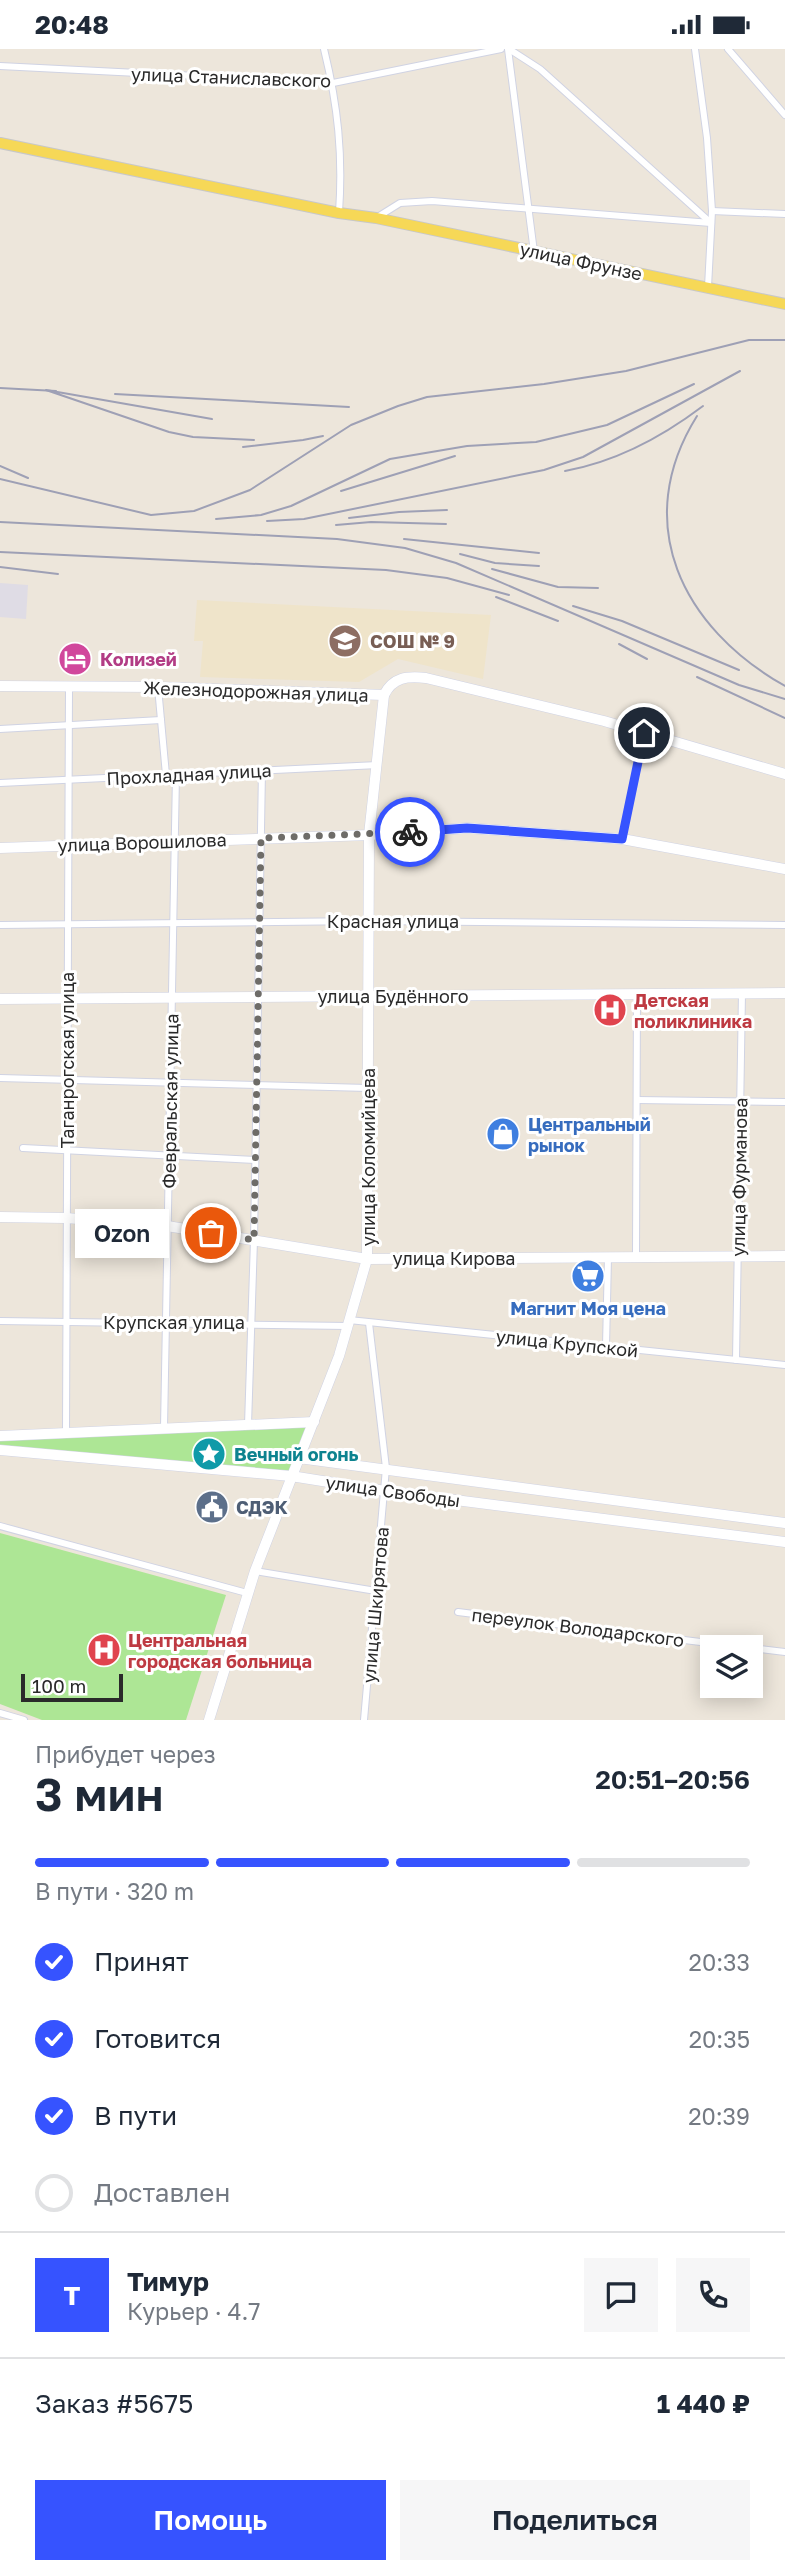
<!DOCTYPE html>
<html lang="ru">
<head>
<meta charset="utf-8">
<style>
  body { margin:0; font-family:"Golos Text",sans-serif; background:#f6f6f7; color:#1f2937; height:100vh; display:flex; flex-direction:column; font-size:26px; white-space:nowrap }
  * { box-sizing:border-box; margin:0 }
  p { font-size:23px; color:#747a83 }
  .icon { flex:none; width:38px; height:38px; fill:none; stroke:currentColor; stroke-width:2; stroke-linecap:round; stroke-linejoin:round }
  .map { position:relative; height:1671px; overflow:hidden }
  .details { display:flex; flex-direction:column; background:#fff; flex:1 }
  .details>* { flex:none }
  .controls { position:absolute; left:700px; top:1586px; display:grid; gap:14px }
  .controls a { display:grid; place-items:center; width:63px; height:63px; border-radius:0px; background:#fff; box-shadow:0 4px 18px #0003; font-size:35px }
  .scale { position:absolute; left:21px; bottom:18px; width:102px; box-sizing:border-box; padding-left:7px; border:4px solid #2a2a2a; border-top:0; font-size:19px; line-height:24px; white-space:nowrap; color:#2a2a2a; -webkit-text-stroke:5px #fff; paint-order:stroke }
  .pin { position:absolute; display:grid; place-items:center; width:60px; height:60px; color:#fff; margin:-30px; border:4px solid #fff; border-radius:50%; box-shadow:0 2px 7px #0007 }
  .courier { position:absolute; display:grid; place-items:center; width:70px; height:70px; margin:-35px; border:5px solid #3653ff; border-radius:50%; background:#fff; color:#222; box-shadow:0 2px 9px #0007 }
  .bubble { position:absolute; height:49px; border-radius:0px; background:#fff; box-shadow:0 4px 18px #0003; font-size:23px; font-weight:600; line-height:49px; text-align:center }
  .summary em { font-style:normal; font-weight:600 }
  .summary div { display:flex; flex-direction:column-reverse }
  .summary { display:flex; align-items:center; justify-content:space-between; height:119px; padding:0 35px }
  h1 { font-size:46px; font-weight:600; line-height:52px }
  .bar { display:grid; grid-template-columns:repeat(4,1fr); gap:10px 7px; align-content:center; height:84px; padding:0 35px }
  .bar i { height:9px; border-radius:5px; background:#e0e1e3 }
  .bar .current { background:#3653ff }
  .bar p { grid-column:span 4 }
  .line { display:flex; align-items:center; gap:18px; padding:0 35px; border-top:2px solid #e0e1e3 }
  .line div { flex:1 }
  .round { display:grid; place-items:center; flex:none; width:74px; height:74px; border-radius:0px; background:#f6f6f7 }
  ol { padding:0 35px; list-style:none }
  li { display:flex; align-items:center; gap:21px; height:77px }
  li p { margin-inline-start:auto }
  li .icon { padding:7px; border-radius:50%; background:#3653ff; color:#fff; stroke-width:4 }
  li:last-child { color:#747a83 }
  li i { width:38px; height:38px; border:4px solid #e0e1e3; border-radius:50% }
  .button { display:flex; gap:14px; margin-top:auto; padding:14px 35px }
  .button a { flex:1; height:80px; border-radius:0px; background:#3653ff; color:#fff; font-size:28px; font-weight:600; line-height:80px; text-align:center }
  .button a+a { background:#f6f6f7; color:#1f2937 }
  .status { display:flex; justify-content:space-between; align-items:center; height:49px; padding:0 35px; background:#fff; direction:ltr }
  .status svg { height:19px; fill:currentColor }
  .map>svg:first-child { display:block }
  .industrial { fill:#dfdce5 }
  .education { fill:#efe4ca }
  .green { fill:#ade695 }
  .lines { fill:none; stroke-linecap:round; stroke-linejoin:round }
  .street-casing { stroke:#d0d3e3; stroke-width:8 }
  .secondary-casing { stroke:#d0d3e3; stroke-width:11 }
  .primary-casing { stroke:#c8c8c8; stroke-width:12 }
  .street { stroke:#fff; stroke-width:6 }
  .secondary { stroke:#fff; stroke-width:10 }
  .primary { stroke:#f6d857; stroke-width:10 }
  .rail { stroke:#9ea0b5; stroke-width:2 }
  .done { stroke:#6e6c68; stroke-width:7; stroke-dasharray:0 12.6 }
  .route { stroke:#3653ff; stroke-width:9 }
  .labels { text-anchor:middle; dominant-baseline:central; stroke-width:6; stroke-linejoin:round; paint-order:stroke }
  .street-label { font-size:18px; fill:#2a2a2a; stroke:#fff }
  .education-label { font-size:18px; font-weight:bold; fill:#785e54; stroke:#fff; text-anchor:start }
  .hotel-label { font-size:18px; font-weight:bold; fill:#b23c85; stroke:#fff; text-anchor:start }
  .health-label { font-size:18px; font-weight:bold; fill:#be3a42; stroke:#fff; text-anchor:start }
  .shop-label { font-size:18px; font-weight:bold; fill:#366cbe; stroke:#fff; text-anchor:start }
  .culture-label { font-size:18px; font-weight:bold; fill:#0d838f; stroke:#fff; text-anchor:start }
  .service-label { font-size:18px; font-weight:bold; fill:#4e5e75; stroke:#fff; text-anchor:start }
</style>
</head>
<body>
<div class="status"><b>20:48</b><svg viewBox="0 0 49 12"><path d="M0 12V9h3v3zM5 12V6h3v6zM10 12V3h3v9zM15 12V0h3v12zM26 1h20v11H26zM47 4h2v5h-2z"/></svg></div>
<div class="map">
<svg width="785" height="1671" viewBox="0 0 785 1671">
  <rect width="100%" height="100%" fill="#ede6db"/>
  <path class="industrial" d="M 0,534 L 28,536 L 26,570 L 0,568 Z"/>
  <path class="education" d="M 197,551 L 491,566 L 483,630 L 398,610 L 359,633 L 200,628 L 203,592 L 194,592 Z"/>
  <g class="green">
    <path d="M 314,1373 L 291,1427 L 0,1401 L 0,1387 Z"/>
    <path d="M 0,1484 L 226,1546 L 186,1671 L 42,1671 L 0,1655 Z"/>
  </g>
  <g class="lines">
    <defs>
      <g id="street">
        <path d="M 324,0 C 338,57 343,106 339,164"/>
        <path d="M 508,0 L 534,203"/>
        <path d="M 509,0 L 540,20 L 711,174"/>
        <path d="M 695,0 L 707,89 L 712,162 L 708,238"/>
        <path d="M 728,0 L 785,66"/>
        <path d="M 0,17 L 333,34 L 501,0"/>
        <path d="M 712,162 L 785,165"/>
        <path d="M 376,169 L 400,154 L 432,152 L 711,174"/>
        <path d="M 158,638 L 166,726"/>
        <path d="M 0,680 L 161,671"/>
        <path d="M 0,734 L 378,716"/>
        <path d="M 622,790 L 644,684"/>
        <path d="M 0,876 L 367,872 L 785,876"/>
        <path d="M 0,1029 L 368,1039"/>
        <path d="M 637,1051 L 785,1053"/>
        <path d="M 23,1099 L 255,1111"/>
        <path d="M 636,1208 L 637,945"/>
        <path d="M 349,1271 L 785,1316"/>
        <path d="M 0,1272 L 348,1277"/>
        <path d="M 606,1298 L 608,1208"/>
        <path d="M 736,1311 L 742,944"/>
        <path d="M 248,1376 L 254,1191 L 262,721"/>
        <path d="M 164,1379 L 176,725"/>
        <path d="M 66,1384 L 69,638"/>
        <path d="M 0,1477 L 247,1544"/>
        <path d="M 255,1522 L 376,1542"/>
        <path d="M 458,1563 L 741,1598"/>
        <path d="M 751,1599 L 785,1603"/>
        <path d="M 0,1664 L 24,1671"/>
        <path d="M 364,1671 L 386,1419 L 369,1274"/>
      </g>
      <g id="secondary">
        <path d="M 0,637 L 158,638 L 384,646 C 393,628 407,627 426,629 L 604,672 L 785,725"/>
        <path d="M 0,799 L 369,786 L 467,779 L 622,790 L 785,820"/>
        <path d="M 0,950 L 785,944"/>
        <path d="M 0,1168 L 66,1169 L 167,1177 L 367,1210 L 785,1207"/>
        <path d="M 0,1387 L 314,1373"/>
        <path d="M 0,1401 L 291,1427 L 385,1442 L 785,1493"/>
        <path d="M 299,1409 L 785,1474"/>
        <path d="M 209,1671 L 255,1522 L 339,1307 L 367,1210 L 369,786 L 384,646"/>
      </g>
      <path id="primary" d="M 0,94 L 339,164 L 376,169 L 785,255"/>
    </defs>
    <use href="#street" class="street-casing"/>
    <use href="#secondary" class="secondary-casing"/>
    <use href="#primary" class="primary-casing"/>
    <use href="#street" class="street"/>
    <use href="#secondary" class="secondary"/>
    <use href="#primary" class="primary"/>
    <g class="rail">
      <path d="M 0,339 L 56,342"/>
      <path d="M 115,345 L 349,358"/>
      <path d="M 697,367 C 630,474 682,579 785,637"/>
      <path d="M 212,370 L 46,341 L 169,383 L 193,388 L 254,391"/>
      <path d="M 243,398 L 303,391 L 323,387"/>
      <path d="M 0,417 L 28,429"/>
      <path d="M 565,422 C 615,413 662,388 703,357"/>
      <path d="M 0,430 L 151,466 L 194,462 L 250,441 L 351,376 L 398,357 L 427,348 L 544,335 L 626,322 L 749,291 L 785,291"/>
      <path d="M 341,442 L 455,407"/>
      <path d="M 349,469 L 399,463 L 447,461"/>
      <path d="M 216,470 L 261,466 L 291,457 L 390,410 L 467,397 L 536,393 L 607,376 L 694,335"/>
      <path d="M 267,472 L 304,470 L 544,421 L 583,408 L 740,322"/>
      <path d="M 0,473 L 337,490 L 405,499 L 456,514 L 739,636 L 785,650"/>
      <path d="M 336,476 L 371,473 L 446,475"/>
      <path d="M 404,490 L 539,504"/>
      <path d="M 0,503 L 386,521 L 447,529 L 509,546"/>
      <path d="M 460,505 L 495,514 L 539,517"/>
      <path d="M 0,518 L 58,525"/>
      <path d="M 492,520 L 558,538 L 598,539"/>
      <path d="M 496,548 L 558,572"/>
      <path d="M 573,557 L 622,572 L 739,621"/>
      <path d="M 619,595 L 647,610"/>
      <path d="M 697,628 L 785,669"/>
    </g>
  </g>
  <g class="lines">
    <path class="done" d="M 211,1184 L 254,1191 L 261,789 L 410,783"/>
    <path class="route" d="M 410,783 L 467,779 L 622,790 L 644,684"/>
  </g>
  <defs>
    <symbol id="school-disc" viewBox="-11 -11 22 22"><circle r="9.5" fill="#8d6e63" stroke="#fff"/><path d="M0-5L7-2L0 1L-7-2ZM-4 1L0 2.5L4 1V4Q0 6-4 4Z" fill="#fff"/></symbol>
    <symbol id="hotel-disc" viewBox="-11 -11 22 22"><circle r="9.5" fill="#d1479c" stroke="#fff"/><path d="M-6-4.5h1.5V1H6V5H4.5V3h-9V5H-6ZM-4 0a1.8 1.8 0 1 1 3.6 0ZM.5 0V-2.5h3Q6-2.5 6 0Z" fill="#fff"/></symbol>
    <symbol id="hospital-disc" viewBox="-11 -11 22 22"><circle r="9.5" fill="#e0444e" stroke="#fff"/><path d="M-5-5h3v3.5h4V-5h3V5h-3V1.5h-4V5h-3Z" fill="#fff"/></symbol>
    <symbol id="shop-disc" viewBox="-11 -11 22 22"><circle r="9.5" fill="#3f7fe0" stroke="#fff"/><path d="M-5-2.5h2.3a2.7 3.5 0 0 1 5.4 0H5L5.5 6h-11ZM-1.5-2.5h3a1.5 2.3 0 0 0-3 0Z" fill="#fff"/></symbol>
    <symbol id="supermarket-disc" viewBox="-11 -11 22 22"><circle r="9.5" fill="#3f7fe0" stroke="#fff"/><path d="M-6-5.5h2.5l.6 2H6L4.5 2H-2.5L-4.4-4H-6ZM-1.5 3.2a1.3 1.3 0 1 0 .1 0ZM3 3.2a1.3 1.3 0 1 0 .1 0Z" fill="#fff"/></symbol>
    <symbol id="sight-disc" viewBox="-11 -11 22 22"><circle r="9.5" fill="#0f9aa8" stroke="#fff"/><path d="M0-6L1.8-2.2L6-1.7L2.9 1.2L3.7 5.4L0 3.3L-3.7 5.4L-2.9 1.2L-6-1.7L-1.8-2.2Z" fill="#fff"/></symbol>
    <symbol id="civic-disc" viewBox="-11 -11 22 22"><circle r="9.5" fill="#5c6f8a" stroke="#fff"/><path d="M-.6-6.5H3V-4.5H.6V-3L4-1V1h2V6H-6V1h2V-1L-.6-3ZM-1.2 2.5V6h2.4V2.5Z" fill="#fff"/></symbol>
  </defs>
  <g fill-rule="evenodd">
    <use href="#school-disc" x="326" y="573" width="38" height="38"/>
    <use href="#hotel-disc" x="56" y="591" width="38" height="38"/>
    <use href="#hospital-disc" x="591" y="942" width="38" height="38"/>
    <use href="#shop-disc" x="484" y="1066" width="38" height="38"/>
    <use href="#supermarket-disc" x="569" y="1208" width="38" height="38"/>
    <use href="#sight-disc" x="190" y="1386" width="38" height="38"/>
    <use href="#civic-disc" x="193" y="1439" width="38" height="38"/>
    <use href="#hospital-disc" x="85" y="1582" width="38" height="38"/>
  </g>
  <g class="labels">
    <g class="street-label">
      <text transform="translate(231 28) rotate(2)">улица Станиславского</text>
      <text transform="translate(581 212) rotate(12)">улица Фрунзе</text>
      <text transform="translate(256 642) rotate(2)">Железнодорожная улица</text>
      <text transform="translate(189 725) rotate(-3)">Прохладная улица</text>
      <text transform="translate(142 793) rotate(-2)">улица Ворошилова</text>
      <text x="393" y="872">Красная улица</text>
      <text x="393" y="947">улица Будённого</text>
      <text transform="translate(67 1011) rotate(-90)">Таганрогская улица</text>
      <text transform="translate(170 1052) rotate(-89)">Февральская улица</text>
      <text transform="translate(368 1108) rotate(-90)">улица Коломийцева</text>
      <text transform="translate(739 1128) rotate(-89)">улица Фурманова</text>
      <text x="454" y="1209">улица Кирова</text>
      <text x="174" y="1273">Крупская улица</text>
      <text transform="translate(567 1294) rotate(6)">улица Крупской</text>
      <text transform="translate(393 1442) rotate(8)">улица Свободы</text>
      <text transform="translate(375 1556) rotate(-85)">улица Шкирятова</text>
      <text transform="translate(578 1578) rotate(7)">переулок Володарского</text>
    </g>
    <g class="education-label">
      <text x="370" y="592">СОШ № 9</text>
    </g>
    <g class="hotel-label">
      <text x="100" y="610">Колизей</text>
    </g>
    <g class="health-label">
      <text x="634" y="951">Детская<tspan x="634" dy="21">поликлиника</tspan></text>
      <text x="128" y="1591">Центральная<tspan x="128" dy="21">городская больница</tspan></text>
    </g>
    <g class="shop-label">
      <text x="528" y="1075">Центральный<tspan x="528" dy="21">рынок</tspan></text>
      <text x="588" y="1259" text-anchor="middle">Магнит Моя цена</text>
    </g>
    <g class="culture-label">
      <text x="234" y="1405">Вечный огонь</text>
    </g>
    <g class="service-label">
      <text x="236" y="1458">СДЭК</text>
    </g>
  </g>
</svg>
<div class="controls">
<a><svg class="icon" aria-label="layers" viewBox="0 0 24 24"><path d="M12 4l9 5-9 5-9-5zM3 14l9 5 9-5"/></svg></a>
</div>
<div class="scale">100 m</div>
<div class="pin" style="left:211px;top:1184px;background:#ea580c"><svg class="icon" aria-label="bag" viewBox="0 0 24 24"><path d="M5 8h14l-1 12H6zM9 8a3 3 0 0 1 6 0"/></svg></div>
<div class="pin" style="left:644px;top:684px;background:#1f2937"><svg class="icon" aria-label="home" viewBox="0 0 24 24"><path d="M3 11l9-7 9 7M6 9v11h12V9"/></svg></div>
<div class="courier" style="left:410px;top:783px"><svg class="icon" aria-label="bike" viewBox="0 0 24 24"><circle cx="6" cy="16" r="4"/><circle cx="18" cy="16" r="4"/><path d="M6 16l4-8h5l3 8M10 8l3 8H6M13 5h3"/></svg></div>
<div class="bubble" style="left:75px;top:1160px;width:94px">Ozon</div>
</div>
<section class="details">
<div class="summary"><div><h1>3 мин</h1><p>Прибудет через</p></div><em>20:51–20:56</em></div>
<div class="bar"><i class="current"></i><i class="current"></i><i class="current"></i><i></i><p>В пути · 320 m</p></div>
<ol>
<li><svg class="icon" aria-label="check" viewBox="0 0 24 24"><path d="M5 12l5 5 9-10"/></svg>Принят<p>20:33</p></li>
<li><svg class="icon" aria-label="check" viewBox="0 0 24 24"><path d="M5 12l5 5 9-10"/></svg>Готовится<p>20:35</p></li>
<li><svg class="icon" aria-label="check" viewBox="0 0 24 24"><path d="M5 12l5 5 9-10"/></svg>В пути<p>20:39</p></li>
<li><i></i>Доставлен</li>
</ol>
<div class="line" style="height:126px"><b class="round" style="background:#3653ff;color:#fff">Т</b><div><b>Тимур</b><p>Курьер · 4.7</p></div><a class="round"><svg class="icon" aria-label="chat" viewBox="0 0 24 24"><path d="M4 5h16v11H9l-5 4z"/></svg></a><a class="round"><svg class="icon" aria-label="phone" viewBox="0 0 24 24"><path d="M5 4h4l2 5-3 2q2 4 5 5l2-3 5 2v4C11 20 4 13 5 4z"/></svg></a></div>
<div class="line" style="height:91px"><div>Заказ #5675</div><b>1 440 ₽</b></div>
<div class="button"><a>Помощь</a><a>Поделиться</a></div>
</section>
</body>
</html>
